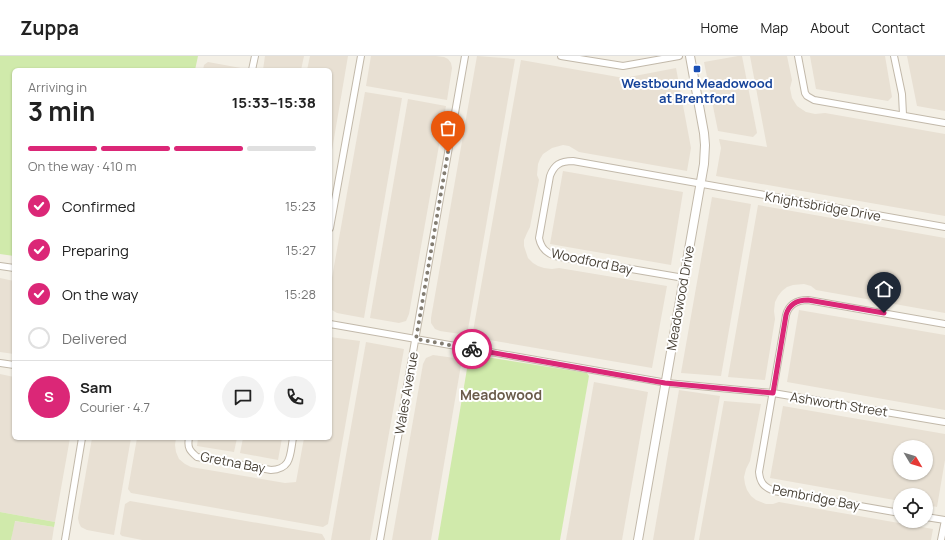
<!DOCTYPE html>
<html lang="en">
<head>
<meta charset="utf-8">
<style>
  body { margin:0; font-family:Manrope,sans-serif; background:#f2f2f2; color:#222; height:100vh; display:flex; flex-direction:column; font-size:15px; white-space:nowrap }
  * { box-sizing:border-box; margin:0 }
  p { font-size:13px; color:#767676 }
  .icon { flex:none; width:22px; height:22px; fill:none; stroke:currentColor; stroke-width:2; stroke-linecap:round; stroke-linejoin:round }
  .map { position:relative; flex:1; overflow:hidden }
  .drawer { position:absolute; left:12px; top:12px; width:320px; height:372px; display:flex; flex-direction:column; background:#fff; border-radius:6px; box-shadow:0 1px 3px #0004 }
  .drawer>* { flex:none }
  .needle { width:26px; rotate:128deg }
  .controls { position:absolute; left:893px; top:384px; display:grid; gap:8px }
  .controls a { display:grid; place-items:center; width:40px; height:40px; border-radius:50%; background:#fff; box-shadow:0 1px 3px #0004; font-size:20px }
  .pin { position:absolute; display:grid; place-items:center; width:34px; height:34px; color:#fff; margin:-41px -17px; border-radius:50% 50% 50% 0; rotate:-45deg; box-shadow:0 0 4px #0007 }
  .pin .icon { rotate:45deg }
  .courier { position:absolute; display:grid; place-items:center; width:40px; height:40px; margin:-20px; border:3px solid #db2777; border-radius:50%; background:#fff; color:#222; box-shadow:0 1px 5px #0007 }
  .head em { font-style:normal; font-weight:700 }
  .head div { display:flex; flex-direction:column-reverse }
  .head { display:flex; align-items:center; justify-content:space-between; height:68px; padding:0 16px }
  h1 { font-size:26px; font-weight:700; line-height:30px }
  .bar { display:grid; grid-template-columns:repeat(4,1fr); gap:6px 4px; align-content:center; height:48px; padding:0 16px }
  .bar i { height:5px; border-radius:3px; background:#e0e0e0 }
  .bar .on { background:#db2777 }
  .bar p { grid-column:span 4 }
  .line { display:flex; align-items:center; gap:10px; padding:0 16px; border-top:1px solid #e0e0e0 }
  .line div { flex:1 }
  .round { display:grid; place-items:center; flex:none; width:42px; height:42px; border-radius:21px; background:#f2f2f2 }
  ol { padding:0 16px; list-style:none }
  li { display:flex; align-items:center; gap:12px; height:44px }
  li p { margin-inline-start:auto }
  li .icon { padding:4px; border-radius:50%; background:#db2777; color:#fff; stroke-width:4 }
  li:last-child { color:#767676 }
  li i { width:22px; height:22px; border:2px solid #e0e0e0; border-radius:50% }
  header { display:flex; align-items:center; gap:24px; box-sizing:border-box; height:56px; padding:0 20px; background:#fff; border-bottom:1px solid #e0e0e0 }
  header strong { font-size:19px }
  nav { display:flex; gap:22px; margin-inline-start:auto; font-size:14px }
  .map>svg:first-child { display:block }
  .residential { fill:#e8e0d3; fill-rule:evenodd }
  .green { fill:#d0eaab }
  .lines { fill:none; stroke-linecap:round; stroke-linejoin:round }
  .minor-casing { stroke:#c2b9aa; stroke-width:8 }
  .tertiary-casing { stroke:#c2b9aa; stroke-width:10 }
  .minor { stroke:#fff; stroke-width:6 }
  .tertiary { stroke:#fff; stroke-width:8 }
  .done { stroke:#837d72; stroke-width:4; stroke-dasharray:0 7.2 }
  .route { stroke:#db2777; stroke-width:5 }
  .transit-dot { fill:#1a4fb4; stroke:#fff; stroke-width:1.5 }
  .labels { text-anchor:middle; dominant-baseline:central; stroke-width:4; stroke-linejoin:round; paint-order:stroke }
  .transit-label { font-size:13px; font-weight:bold; fill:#164399; stroke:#fff }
  .street-label { font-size:13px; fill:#463f34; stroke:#fff }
  .neighbourhood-label { font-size:14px; font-weight:bold; fill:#6a5c4b; stroke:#fff }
</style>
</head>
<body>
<header>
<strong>Zuppa</strong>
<nav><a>Home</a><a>Map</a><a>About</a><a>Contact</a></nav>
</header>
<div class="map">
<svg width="945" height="484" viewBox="0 0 945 484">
  <rect width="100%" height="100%" fill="#f3efe5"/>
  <g class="residential">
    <path d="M 265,0 L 304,0 L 301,14 L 263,14 Z"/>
    <path d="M 310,0 L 348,0 L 330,106 L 330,14 L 307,14 Z"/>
    <path d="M 371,0 L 436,0 L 444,1 L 448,3 L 451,7 L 452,12 L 447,44 L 366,30 Z"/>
    <path d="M 477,0 L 515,3 L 467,279 L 440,275 L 435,273 L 431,267 L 431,262 Z"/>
    <path d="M 738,0 L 742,0 L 757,77 L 753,81 L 718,75 L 704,6 Z"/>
    <path d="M 750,0 L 787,0 L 792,24 L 790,32 L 792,42 L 797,50 L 806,56 L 815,58 L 825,57 L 945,78 L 945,160 L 716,120 L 721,92 L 719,83 L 767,91 Z"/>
    <path d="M 810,0 L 885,0 L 892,41 L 888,45 L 816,33 Z"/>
    <path d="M 907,0 L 945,0 L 945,55 L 917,50 Z"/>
    <path d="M 521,4 L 624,22 L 676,12 L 691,92 L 687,115 L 579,96 L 569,90 L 563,89 L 552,92 L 543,98 L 540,103 L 538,108 L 537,119 L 539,124 L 530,171 L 527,177 L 524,184 L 524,190 L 528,202 L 533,207 L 538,210 L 544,212 L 552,213 L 559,212 L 667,230 L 652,312 L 472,281 Z"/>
    <path d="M 208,6 L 241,12 L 240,14 L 203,14 L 204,9 Z"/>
    <path d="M 365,36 L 402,42 L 364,262 L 337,257 L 332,254 L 330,252 L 330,233 Z"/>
    <path d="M 408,43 L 446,50 L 409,258 L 406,265 L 399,267 L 370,262 Z"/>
    <path d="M 563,115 L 683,136 L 671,209 L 550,188 Z"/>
    <path d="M 712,141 L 751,148 L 721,320 L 681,317 Z"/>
    <path d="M 758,149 L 945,182 L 945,257 L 816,234 L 811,230 L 804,228 L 793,229 L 787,231 L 782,235 L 778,240 L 775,246 L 774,255 L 775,263 L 765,324 L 728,321 Z"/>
    <path d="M 0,222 L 14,225 L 14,298 L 0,296 Z"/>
    <path d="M 799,254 L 945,279 L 945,354 L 787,326 Z"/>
    <path d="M 330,281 L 360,285 L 328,468 L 323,471 L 131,437 L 128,433 L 137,382 L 176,382 L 175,389 L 176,396 L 179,403 L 185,408 L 191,411 L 285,427 L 296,426 L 304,382 L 330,382 Z"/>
    <path d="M 366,286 L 404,293 L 370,484 L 331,484 Z"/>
    <path d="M 433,299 L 462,303 L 431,484 L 392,484 L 423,308 L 426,302 Z"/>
    <path d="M 0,318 L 14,321 L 14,382 L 70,382 L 55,466 L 0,456 Z"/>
    <path d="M 594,326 L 648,336 L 622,484 L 566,484 Z"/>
    <path d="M 679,334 L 720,340 L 694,484 L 653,484 Z"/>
    <path d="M 724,345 L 761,348 L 750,405 L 746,413 L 744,421 L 745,428 L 747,434 L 751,440 L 756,444 L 766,448 L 773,448 L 779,446 L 933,473 L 931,484 L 699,484 Z"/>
    <path d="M 783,350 L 945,378 L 945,404 L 937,451 L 926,449 L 926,439 L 900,439 L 900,445 L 770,422 ZM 900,391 L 926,391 L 926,417 L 900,417 Z"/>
    <path d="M 92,382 L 131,382 L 114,479 L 87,474 L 81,471 L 79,467 L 78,462 Z"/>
    <path d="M 198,382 L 237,382 L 234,396 L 197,390 Z"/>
    <path d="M 243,382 L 282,382 L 278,404 L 240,397 Z"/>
    <path d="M 130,445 L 322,478 L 325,483 L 325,484 L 142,484 L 122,480 L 120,478 L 125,448 Z"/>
    <path d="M 14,465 L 54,471 L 52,484 L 11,484 Z"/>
  </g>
  <g class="green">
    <path d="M 0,0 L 198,0 L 195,14 L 14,14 L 14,200 L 0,198 Z"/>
    <path d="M 473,299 L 587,317 L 589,320 L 560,484 L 438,484 L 469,301 Z"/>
    <path d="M 0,456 L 55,466 L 54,471 L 15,465 L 11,484 L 0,484 Z"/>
  </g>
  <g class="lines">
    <defs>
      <g id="minor">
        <path d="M 561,0 L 623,10 L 679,0"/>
        <path d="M 798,0 L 805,37 L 807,40 L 814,44 L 945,67"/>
        <path d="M 894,0 L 902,38 L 903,59"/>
        <path d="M 252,14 L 255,0"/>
        <path d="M 330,172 L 361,0"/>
        <path d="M 0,210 L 14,212"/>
        <path d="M 684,222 L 555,200 C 546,197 541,192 539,182 L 550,120 C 554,109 560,105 573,105 L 945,171"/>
        <path d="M 330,268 L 667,327 L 773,337 L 945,366"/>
        <path d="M 0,307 L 14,309"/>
        <path d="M 189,382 C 187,392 190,395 197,401 L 271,414 C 292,413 290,398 293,382"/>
        <path d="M 900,457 L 774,435 C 764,431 760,427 759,416 L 786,259 C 789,248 797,244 808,244 L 945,268"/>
        <path d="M 926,461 L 945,464"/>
        <path d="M 65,484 L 82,382"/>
        <path d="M 380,484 L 465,0"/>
        <path d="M 941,484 L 945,464"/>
      </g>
      <path id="tertiary" d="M 638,484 L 704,108 L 705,89 L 704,77 L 690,0"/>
    </defs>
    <use href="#minor" class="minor-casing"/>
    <use href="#tertiary" class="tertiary-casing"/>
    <use href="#minor" class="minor"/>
    <use href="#tertiary" class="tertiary"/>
  </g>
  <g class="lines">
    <path class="done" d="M 448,96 L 416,283 L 472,293"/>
    <path class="route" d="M 472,293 L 665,327 L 773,337 L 786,259 C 789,248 797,244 808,244 L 884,257"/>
  </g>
  <rect class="transit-dot" x="693" y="9" width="8" height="8" rx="2"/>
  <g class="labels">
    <g class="transit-label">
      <text x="697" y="27">Westbound Meadowood<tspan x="697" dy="15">at Brentford</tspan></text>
    </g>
    <g class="street-label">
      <text transform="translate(823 150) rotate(10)">Knightsbridge Drive</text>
      <text transform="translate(592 205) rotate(12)">Woodford Bay</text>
      <text transform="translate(680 242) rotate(-80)">Meadowood Drive</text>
      <text transform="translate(406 337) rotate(-80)">Wales Avenue</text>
      <text transform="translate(839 348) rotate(9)">Ashworth Street</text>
      <text transform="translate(233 406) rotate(11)">Gretna Bay</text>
      <text transform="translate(816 441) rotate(11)">Pembridge Bay</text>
    </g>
    <g class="neighbourhood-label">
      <text x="501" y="338">Meadowood</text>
    </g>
  </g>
</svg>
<div class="controls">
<a><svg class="needle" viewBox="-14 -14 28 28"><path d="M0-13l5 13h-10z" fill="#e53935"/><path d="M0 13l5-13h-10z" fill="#767676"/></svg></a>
<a><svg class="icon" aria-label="locate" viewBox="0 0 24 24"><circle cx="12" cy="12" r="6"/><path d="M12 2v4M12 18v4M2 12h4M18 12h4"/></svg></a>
</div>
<div class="pin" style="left:448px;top:96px;background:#ea580c"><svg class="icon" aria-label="bag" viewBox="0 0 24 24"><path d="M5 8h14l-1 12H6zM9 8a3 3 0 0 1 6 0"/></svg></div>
<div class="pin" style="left:884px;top:257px;background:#1f2937"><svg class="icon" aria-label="home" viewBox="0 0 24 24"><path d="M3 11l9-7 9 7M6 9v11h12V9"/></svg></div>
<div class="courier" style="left:472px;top:293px"><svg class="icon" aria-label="bike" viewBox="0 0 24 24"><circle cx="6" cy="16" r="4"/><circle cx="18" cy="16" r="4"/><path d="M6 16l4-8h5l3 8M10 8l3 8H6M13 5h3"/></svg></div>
<section class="drawer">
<div class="head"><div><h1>3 min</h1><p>Arriving in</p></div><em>15:33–15:38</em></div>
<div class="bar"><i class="on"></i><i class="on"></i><i class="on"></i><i></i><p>On the way · 410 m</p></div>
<ol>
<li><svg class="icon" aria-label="check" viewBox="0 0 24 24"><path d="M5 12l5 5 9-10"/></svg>Confirmed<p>15:23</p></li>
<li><svg class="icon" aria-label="check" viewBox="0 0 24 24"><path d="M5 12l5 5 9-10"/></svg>Preparing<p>15:27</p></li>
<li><svg class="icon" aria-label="check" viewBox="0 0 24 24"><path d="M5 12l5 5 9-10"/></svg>On the way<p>15:28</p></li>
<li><i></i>Delivered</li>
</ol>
<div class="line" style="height:72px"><b class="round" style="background:#db2777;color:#fff">S</b><div><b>Sam</b><p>Courier · 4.7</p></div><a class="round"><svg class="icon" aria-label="chat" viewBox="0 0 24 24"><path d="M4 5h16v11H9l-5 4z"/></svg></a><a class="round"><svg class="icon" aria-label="phone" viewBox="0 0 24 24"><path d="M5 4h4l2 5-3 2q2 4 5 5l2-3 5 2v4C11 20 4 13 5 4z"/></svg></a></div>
</section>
</div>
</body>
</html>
